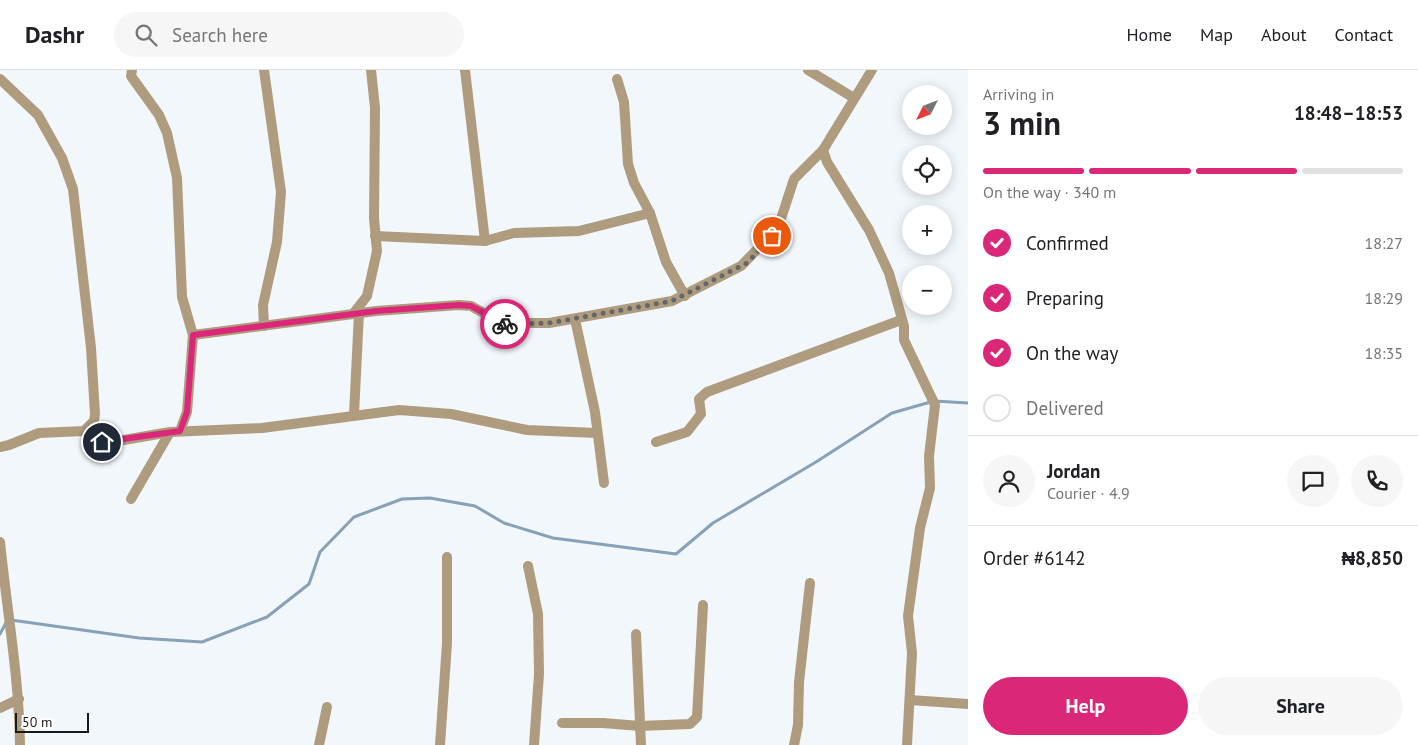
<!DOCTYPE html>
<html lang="en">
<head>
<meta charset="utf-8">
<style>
  body { margin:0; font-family:"PT Sans",sans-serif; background:#f6f6f6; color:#202124; height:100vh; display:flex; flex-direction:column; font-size:19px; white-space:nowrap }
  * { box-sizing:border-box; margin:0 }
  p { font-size:16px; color:#757577 }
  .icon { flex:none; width:28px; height:28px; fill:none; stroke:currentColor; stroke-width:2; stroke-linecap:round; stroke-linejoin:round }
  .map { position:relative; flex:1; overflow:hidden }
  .sheet { display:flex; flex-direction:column; background:#fff; width:450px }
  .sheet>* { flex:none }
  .needle { width:32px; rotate:228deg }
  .fabs { position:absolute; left:902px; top:15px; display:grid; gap:10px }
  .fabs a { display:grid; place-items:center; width:50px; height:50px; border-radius:50%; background:#fff; box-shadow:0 2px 12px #0003; font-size:25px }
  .scale { position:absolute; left:15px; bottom:12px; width:74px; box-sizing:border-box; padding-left:5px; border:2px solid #17191a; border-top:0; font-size:14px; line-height:18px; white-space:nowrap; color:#17191a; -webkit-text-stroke:4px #fff; paint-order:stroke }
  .pin { position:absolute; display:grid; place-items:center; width:42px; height:42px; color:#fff; margin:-21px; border:2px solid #fff; border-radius:50%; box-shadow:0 1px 5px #0007 }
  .courier { position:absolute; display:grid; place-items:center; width:50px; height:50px; margin:-25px; border:4px solid #db2777; border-radius:50%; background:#fff; color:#222; box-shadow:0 1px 6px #0007 }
  .overview em { font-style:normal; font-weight:800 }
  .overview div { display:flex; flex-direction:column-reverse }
  .overview { display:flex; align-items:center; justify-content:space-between; height:85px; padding:0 15px }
  h1 { font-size:32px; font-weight:800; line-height:38px }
  .bar { display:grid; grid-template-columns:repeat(4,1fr); gap:8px 5px; align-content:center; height:60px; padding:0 15px }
  .bar i { height:6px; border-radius:4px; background:#e0e0e0 }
  .bar .selected { background:#db2777 }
  .bar p { grid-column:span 4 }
  .line { display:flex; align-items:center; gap:12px; padding:0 15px; border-top:1px solid #e0e0e0 }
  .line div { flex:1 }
  .round { display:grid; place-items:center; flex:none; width:52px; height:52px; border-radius:26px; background:#f6f6f6 }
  ol { padding:0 15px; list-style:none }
  li { display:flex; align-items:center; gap:15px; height:55px }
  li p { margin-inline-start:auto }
  li .icon { padding:5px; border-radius:50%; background:#db2777; color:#fff; stroke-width:4 }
  li:last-child { color:#757577 }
  li i { width:28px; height:28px; border:2px solid #e0e0e0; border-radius:50% }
  .action { display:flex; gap:10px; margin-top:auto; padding:10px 15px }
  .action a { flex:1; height:58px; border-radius:30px; background:#db2777; color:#fff; font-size:20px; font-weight:800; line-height:58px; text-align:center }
  .action a+a { background:#f6f6f6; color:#202124 }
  header { display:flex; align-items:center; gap:30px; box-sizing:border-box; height:70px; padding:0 25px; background:#fff; border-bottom:1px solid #e0e0e0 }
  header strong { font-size:24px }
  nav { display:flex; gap:28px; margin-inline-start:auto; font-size:18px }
  .search { width:350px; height:45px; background:#f6f6f6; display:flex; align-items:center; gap:12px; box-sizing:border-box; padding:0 18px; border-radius:28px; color:#757577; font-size:19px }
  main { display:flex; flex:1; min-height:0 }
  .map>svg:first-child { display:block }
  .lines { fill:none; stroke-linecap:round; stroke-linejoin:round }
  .stream { stroke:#86a1b8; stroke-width:3 }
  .minor { stroke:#af9c7e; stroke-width:10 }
  .done { stroke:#646769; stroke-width:5; stroke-dasharray:0 9 }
  .route { stroke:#db2777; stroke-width:6 }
</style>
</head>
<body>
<header>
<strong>Dashr</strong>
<div class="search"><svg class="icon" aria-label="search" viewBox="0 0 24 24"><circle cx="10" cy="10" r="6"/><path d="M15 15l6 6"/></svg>Search here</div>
<nav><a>Home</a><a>Map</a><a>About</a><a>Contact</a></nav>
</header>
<main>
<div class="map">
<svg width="968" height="675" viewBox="0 0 968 675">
  <rect width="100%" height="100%" fill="#f2f7fc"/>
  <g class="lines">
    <g class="stream">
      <path d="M 11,550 L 139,568 L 202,572 L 267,547 L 309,514 L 320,482 L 354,447 L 402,429 L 430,428 L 475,436 L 504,453 L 553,468 L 676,484 L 713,453 L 816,392 L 892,343 L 934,331 L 968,333"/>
      <path d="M 0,564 L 7,551"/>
    </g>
    <g class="minor">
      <path d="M 132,0 L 131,6 L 159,45 L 167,63 L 177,108 L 182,227 L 193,265 L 187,342 L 180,361"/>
      <path d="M 465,0 L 485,171"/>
      <path d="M 808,0 L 854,28"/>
      <path d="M 0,9 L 38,45 L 62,88 L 73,119 L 91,278 L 95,344 L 94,351 L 84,361 L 39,363 L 9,375 L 0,377"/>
      <path d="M 617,9 L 624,32 L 628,94 L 634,113 L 650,143 L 666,192 L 685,226"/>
      <path d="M 823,80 L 827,92 L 869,160 L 889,203 L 904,256 L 904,270 L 935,335 L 929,386 L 930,418 L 920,458 L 908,546 L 912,583 L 907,675"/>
      <path d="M 375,166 L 485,171 L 514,163 L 579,161 L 650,143"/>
      <path d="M 353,244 L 367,226 L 377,181 L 374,148 L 375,38 L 371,0"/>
      <path d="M 575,249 L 595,342 L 604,413"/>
      <path d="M 264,256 L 263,235 L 277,172 L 281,122 L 264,0"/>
      <path d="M 193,265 L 376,241 L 459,235 L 471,236 L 502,253 L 549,253 L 672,231 L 741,196 L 778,158 L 794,109 L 823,80 L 872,0"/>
      <path d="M 354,344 L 359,243"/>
      <path d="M 84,361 L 102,372 L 112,372 L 170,362 L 262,358 L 399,340 L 451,344 L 527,360 L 597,363"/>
      <path d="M 656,372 L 687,362 L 701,344 L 699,329 L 707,322 L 901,250"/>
      <path d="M 131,429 L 170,362"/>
      <path d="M 0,472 C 7,541 19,606 20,675"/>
      <path d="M 528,496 L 538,544 L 539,604 L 534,675"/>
      <path d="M 636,564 L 641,675"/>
      <path d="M 910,630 L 968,634"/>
      <path d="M 0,638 L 19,629"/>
      <path d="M 562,653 L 603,653 L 640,656 L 690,654 L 697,647 L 703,535"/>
      <path d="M 319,675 L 327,637"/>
      <path d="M 440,675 L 447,573 L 447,487"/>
      <path d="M 794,675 L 798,655 L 799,612 L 810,513"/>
    </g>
  </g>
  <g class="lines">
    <path class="done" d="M 505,254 L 549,253 L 672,231 L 747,193 L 772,166"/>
    <path class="route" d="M 102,372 L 180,361 L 187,342 L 193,265 L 376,241 L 459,235 L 471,236 L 505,254"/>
  </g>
</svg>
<div class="fabs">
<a><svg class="needle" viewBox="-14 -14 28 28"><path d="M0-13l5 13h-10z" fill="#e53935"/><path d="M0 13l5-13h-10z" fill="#757577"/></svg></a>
<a><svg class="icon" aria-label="locate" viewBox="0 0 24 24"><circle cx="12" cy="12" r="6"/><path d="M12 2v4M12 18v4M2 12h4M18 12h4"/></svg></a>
<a>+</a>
<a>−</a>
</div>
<div class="scale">50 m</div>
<div class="pin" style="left:772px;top:166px;background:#ea580c"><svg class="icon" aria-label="bag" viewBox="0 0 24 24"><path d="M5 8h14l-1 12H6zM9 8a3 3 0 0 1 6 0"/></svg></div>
<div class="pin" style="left:102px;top:372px;background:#1f2937"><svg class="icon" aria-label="home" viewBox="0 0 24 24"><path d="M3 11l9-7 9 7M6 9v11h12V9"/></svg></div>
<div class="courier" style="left:505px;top:254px"><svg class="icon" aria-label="bike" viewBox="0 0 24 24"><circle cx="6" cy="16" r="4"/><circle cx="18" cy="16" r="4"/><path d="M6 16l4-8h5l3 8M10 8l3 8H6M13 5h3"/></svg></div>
</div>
<section class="sheet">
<div class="overview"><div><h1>3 min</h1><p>Arriving in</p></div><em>18:48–18:53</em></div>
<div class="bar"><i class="selected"></i><i class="selected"></i><i class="selected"></i><i></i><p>On the way · 340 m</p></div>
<ol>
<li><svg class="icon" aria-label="check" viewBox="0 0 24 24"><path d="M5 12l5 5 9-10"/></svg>Confirmed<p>18:27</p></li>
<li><svg class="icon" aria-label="check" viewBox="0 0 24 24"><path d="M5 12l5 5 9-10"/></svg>Preparing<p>18:29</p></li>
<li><svg class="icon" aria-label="check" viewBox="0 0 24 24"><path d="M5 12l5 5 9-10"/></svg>On the way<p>18:35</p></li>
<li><i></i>Delivered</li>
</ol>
<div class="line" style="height:90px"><a class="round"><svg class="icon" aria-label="person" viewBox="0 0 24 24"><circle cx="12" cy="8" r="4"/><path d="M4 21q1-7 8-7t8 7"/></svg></a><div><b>Jordan</b><p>Courier · 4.9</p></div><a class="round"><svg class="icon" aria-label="chat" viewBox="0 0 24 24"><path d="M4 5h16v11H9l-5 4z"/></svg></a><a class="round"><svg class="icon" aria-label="phone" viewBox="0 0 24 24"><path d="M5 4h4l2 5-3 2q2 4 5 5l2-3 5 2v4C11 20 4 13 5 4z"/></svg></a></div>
<div class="line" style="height:65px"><div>Order #6142</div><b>₦8,850</b></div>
<div class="action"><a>Help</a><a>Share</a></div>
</section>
</main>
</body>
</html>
